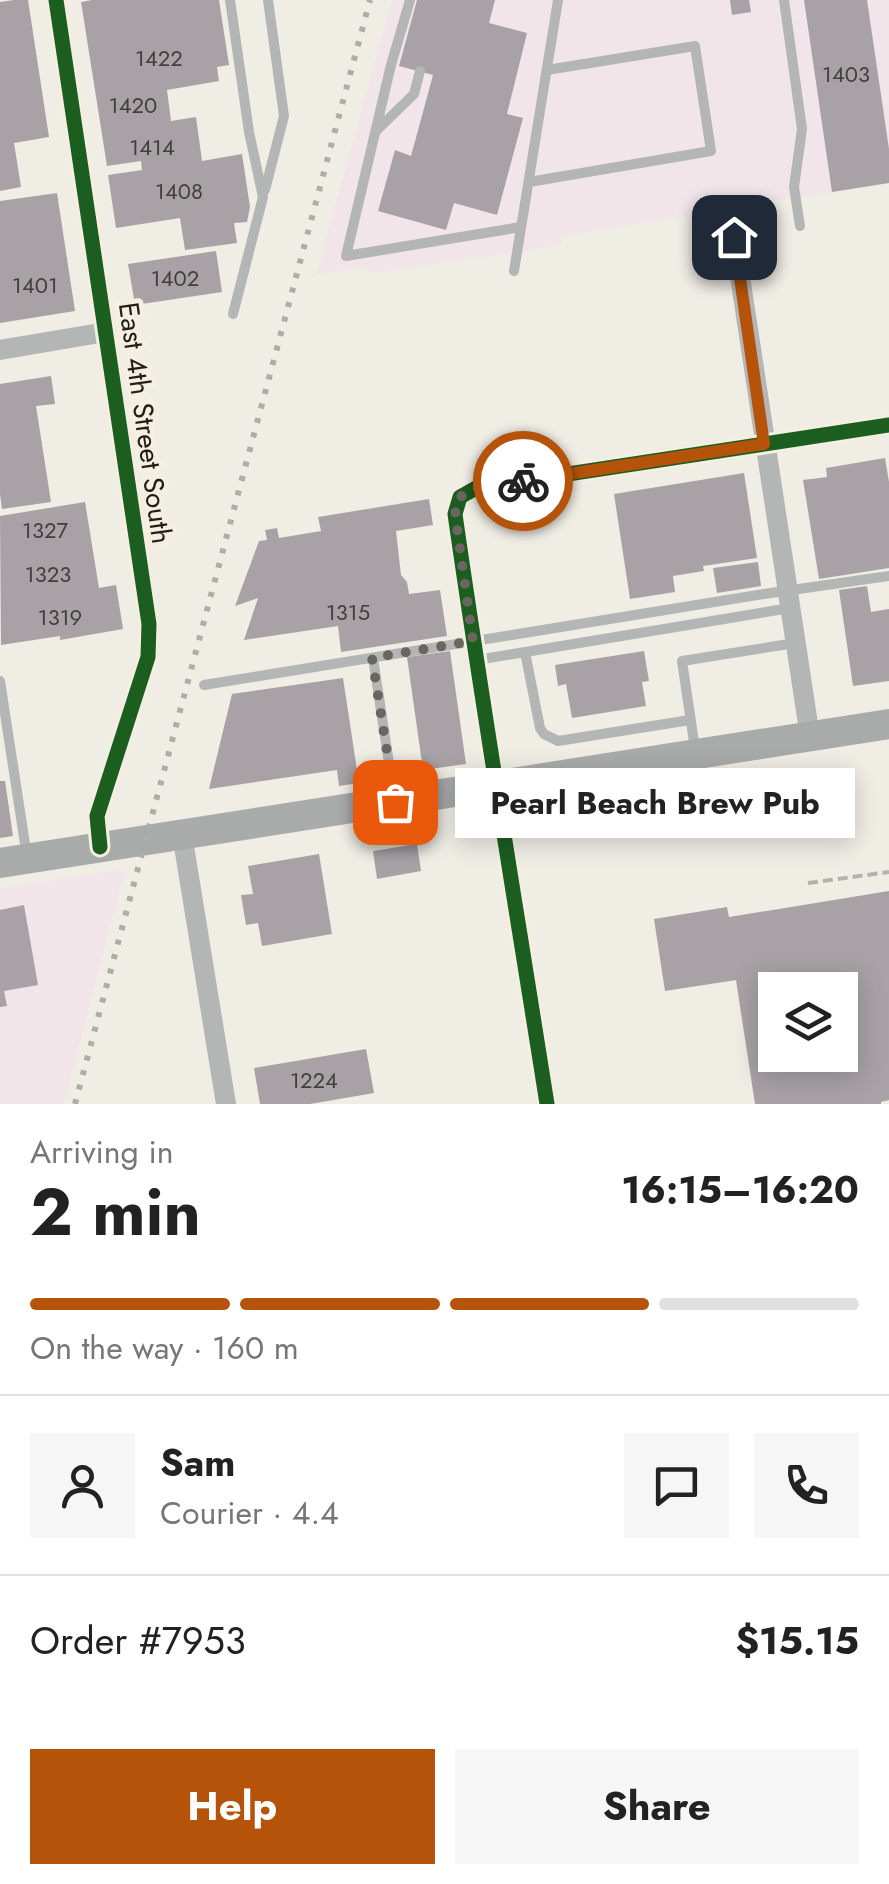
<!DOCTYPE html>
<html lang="en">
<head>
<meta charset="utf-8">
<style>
  body { margin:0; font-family:Jost,sans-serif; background:#f6f6f6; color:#222; height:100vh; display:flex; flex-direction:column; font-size:38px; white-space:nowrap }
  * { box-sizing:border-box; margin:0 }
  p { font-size:32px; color:#767676 }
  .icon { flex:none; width:55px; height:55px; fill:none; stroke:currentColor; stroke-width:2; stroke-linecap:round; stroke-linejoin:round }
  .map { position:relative; height:1104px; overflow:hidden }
  .panel { display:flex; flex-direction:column; background:#fff; flex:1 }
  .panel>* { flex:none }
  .buttons { position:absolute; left:758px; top:972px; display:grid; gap:20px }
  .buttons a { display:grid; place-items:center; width:100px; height:100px; border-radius:0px; background:#fff; box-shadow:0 5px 25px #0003; font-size:50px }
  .pin { position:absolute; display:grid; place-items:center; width:85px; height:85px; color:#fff; margin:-42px; border-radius:20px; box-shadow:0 5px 15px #0006 }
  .courier { position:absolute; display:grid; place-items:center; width:100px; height:100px; margin:-50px; border:8px solid #b45309; border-radius:50%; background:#fff; color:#222; box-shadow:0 2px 12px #0007 }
  .bubble { position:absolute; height:70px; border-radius:0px; background:#fff; box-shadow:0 5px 25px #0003; font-size:32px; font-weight:700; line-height:70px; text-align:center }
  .summary em { font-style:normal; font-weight:700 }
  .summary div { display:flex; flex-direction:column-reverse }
  .summary { display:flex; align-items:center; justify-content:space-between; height:170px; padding:0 30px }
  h1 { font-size:65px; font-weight:700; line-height:75px }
  .bar { display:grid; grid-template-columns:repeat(4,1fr); gap:15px 10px; align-content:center; height:120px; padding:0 30px }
  .bar i { height:12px; border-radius:8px; background:#e0e0e0 }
  .bar .on { background:#b45309 }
  .bar p { grid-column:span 4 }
  .line { display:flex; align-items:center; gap:25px; padding:0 30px; border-top:2px solid #e0e0e0 }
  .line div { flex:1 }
  .round { display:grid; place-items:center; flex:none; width:105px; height:105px; border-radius:0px; background:#f6f6f6 }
  .action { display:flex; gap:20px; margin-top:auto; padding:20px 30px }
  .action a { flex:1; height:115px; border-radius:0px; background:#b45309; color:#fff; font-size:40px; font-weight:700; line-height:115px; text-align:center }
  .action a+a { background:#f6f6f6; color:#222 }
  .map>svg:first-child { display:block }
  .industrial { fill:#f1e5ea }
  .building { fill:#a8a2a6; fill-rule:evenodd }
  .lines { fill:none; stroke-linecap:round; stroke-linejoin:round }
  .path { stroke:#b2b2af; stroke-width:4; stroke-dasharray:10 5; stroke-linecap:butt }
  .lane { stroke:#b4b5b5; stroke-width:10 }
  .street { stroke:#b4b5b5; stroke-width:20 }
  .secondary { stroke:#a9aaaa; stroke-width:30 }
  .rail { stroke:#afadaa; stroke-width:6; stroke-dasharray:5 10; stroke-linecap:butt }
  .cycleway-casing { stroke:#f4efe1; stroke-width:21 }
  .cycleway { stroke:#1b5e20; stroke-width:15 }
  .done { stroke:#696660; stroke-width:10; stroke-dasharray:0 18 }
  .route { stroke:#b45309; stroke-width:12 }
  .labels { text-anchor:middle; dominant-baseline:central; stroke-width:10; stroke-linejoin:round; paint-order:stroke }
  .number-label { font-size:22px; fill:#423f3c }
  .street-label { font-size:28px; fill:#201e19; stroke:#f4efe1 }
</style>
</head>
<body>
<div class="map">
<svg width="889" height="1104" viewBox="0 0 889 1104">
  <rect width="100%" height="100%" fill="#f0ede5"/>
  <g class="industrial">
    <path d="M 392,0 L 889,0 L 889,183 L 561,236 L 562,245 L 368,274 L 365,267 L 316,275 Z"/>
    <path d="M 125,869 L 64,1104 L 0,1104 L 0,889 Z"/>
  </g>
  <g class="building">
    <path d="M 14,0 L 28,0 L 49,137 L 14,143 L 21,187 L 0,191 L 0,2 Z"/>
    <path d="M 92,0 L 219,0 L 229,65 L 217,67 L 219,81 L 167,90 L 171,121 L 196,117 L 202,161 L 242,154 L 250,207 L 247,222 L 234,223 L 237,243 L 185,250 L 180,218 L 116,228 L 108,175 L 142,170 L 141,161 L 107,166 L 81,2 Z"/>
    <path d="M 417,0 L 495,0 L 489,23 L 527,33 L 507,114 L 523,118 L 497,215 L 454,203 L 446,230 L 378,211 L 395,150 L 411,156 L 433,75 L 399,66 Z"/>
    <path d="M 730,0 L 749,0 L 751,12 L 732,15 Z"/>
    <path d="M 804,0 L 867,0 L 889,149 L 889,183 L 832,192 Z"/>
    <path d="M 57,193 L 75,311 L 0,323 L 0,201 Z"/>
    <path d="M 216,251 L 222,292 L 135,305 L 128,264 Z"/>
    <path d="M 51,376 L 55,404 L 36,406 L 51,502 L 2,509 L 0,494 L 0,384 Z"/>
    <path d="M 885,458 L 889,482 L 889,568 L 819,579 L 803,480 L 827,477 L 826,468 Z"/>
    <path d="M 744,473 L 757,558 L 703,566 L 704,571 L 673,576 L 675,592 L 630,599 L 614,494 Z"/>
    <path d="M 429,499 L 433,525 L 396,531 L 401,575 L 407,582 L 409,594 L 440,590 L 447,636 L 341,652 L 338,626 L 244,640 L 258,598 L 235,606 L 259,541 L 267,540 L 265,530 L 277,528 L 279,538 L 321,531 L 318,517 Z"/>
    <path d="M 85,502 L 99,588 L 116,585 L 123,629 L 60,640 L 60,636 L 1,645 L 0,516 Z"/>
    <path d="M 758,562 L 761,586 L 717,593 L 713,568 Z"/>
    <path d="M 867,586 L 871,612 L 889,609 L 889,681 L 853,686 L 839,590 Z"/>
    <path d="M 450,651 L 466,764 L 423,770 L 407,657 Z"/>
    <path d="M 644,651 L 649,681 L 642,682 L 646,706 L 572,718 L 566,684 L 558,686 L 555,665 Z"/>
    <path d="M 343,678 L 359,783 L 339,786 L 337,770 L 209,789 L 232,694 Z"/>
    <path d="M 0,781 L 5,781 L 13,836 L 0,838 Z"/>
    <path d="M 417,844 L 421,871 L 377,879 L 373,851 Z"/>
    <path d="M 319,854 L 332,934 L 262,946 L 258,923 L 246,925 L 241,895 L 253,894 L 248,866 Z"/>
    <path d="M 889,891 L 889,1100 L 881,1102 L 881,1104 L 755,1104 L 736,980 L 665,991 L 654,919 L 727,907 L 729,917 ZM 775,990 L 840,990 L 840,1055 L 775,1055 Z"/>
    <path d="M 24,905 L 38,985 L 4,991 L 7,1006 L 0,1007 L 0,910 Z"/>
    <path d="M 366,1049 L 374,1093 L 310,1104 L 260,1104 L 254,1068 Z"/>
  </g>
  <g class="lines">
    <path class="path" d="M 808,883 L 889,872"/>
    <g class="lane">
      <path d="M 230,0 L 249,132 L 263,197 L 233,314"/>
      <path d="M 410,0 L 391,65 L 346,256 L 521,227"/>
      <path d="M 784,0 L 802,129 L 794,187 L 800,226"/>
      <path d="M 377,130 L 414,94 L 420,71"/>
      <path d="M 529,182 L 711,151 L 695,46 L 547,70"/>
      <path d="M 265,190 L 284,116 L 268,0"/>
      <path d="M 514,271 L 558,0"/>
      <path d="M 525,652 L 540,728 L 544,734 L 558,741 L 690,720"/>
      <path d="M 373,658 L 394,796"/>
      <path d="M 477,660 L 790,608"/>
      <path d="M 0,681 L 27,857"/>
      <path d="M 204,685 L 764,594 L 889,576"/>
      <path d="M 695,749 L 682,661 L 795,643"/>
    </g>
    <g class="street">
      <path d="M 56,0 L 149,624 L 148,657 L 97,816 L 100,847"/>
      <path d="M 734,237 L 810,737"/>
      <path d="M 0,350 L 106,332"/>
      <path d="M 182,834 L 226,1104"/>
      <path d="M 547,1104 C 516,907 483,711 455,514 L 460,497 L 476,488 L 889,425"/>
    </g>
    <path class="secondary" d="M 0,863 L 889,724"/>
    <path class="rail" d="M 75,1104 L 370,0"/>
    <defs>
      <g id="cycleway">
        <path d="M 56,0 L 149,624 L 148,657 L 97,816 L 100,847"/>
        <path d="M 547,1104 C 516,907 483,711 455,514 L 460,497 L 476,488 L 889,425"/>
      </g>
    </defs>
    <use href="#cycleway" class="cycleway-casing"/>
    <use href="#cycleway" class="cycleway"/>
  </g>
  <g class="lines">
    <path class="done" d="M 395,802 L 372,658 L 473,641 L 455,514 L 460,497 L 476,488 L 523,481"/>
    <path class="route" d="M 523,481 L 764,444 L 734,237"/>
  </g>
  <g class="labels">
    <g class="number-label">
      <text x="159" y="58">1422</text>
      <text x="846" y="74">1403</text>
      <text x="133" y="105">1420</text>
      <text x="152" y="147">1414</text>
      <text x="179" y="191">1408</text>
      <text x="175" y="278">1402</text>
      <text x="35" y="285">1401</text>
      <text x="45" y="530">1327</text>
      <text x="48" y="574">1323</text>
      <text x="348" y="612">1315</text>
      <text x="60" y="617">1319</text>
      <text x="314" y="1080">1224</text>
    </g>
    <g class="street-label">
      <text transform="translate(145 423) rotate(82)">East 4th Street South</text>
    </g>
  </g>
</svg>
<div class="buttons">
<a><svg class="icon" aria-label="layers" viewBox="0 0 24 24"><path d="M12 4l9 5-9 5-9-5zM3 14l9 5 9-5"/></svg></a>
</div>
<div class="pin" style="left:395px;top:802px;background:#ea580c"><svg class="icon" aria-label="bag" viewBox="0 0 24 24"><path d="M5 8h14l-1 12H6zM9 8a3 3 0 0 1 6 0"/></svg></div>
<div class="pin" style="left:734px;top:237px;background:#1f2937"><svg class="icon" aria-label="home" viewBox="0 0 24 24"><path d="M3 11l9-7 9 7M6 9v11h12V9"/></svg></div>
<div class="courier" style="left:523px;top:481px"><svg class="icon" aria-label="bike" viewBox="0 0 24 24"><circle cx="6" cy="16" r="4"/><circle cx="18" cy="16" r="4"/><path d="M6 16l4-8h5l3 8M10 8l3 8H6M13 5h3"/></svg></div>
<div class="bubble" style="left:455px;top:768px;width:400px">Pearl Beach Brew Pub</div>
</div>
<section class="panel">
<div class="summary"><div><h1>2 min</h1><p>Arriving in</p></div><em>16:15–16:20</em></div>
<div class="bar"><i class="on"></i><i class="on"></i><i class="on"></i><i></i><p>On the way · 160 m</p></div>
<div class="line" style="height:180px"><a class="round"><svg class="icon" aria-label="person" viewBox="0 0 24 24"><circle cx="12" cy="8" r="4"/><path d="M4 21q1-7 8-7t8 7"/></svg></a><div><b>Sam</b><p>Courier · 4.4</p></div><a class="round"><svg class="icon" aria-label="chat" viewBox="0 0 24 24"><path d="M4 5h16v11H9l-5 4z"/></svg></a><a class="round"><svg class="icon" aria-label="phone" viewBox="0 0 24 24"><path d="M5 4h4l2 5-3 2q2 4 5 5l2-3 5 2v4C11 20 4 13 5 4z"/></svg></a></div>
<div class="line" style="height:130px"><div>Order #7953</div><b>$15.15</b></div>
<div class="action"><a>Help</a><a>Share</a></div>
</section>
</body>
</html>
